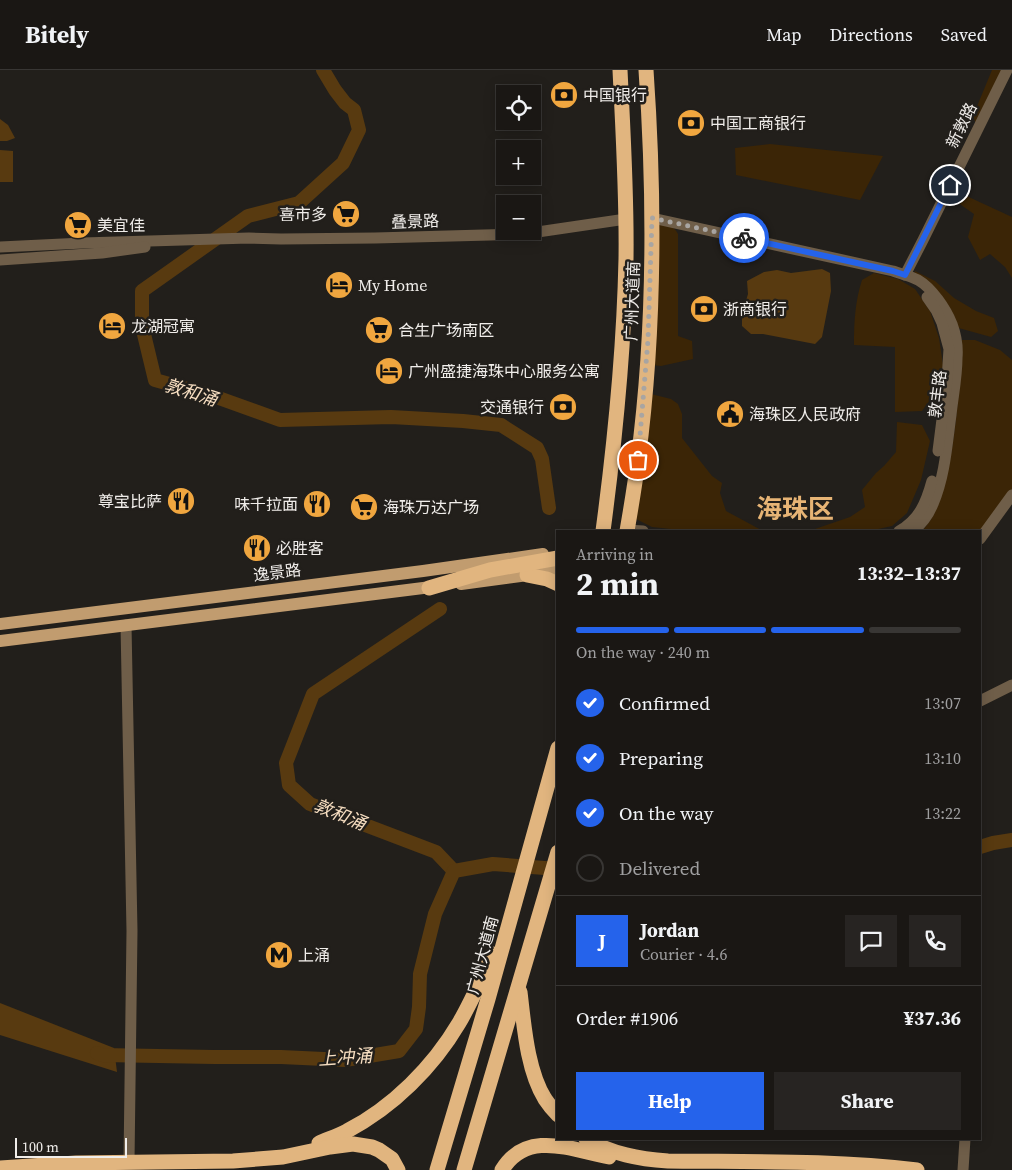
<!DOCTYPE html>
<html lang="en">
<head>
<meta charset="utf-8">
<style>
  body { margin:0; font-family:"Source Serif 4","Noto Sans SC",serif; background:#272422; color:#f1f3f6; height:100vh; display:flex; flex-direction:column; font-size:19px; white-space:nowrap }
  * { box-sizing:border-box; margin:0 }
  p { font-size:16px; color:#9f9fa0 }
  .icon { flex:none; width:28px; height:28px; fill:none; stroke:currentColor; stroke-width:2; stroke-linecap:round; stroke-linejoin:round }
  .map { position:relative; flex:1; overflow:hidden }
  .drawer { position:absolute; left:556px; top:460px; width:425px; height:610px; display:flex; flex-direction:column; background:#1a1714; border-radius:0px; box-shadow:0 2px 12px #0003,0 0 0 1px #383634 }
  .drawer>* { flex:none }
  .fabs { position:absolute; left:496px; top:15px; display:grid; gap:10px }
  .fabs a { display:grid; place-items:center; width:45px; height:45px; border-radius:0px; background:#1a1714; box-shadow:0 2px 12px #0003,0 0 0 1px #383634; font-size:25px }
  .scale { position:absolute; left:15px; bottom:12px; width:112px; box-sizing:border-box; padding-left:5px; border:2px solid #f0edea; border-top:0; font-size:14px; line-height:18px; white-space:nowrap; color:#f0edea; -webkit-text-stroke:4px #221f1b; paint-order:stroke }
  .pin { position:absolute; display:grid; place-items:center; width:42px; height:42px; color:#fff; margin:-21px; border:2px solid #fff; border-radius:50%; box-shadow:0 1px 5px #0007 }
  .courier { position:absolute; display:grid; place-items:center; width:50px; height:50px; margin:-25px; border:4px solid #2563eb; border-radius:50%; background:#fff; color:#222; box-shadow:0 1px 6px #0007 }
  .head em { font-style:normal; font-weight:700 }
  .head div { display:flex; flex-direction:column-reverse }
  .head { display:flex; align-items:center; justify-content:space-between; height:85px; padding:0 20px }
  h1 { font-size:32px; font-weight:700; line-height:38px }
  .bar { display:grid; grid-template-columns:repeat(4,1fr); gap:8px 5px; align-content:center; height:60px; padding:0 20px }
  .bar i { height:6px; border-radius:4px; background:#383634 }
  .bar .selected { background:#2563eb }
  .bar p { grid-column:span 4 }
  .line { display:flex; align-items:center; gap:12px; padding:0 20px; border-top:1px solid #383634 }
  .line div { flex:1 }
  .round { display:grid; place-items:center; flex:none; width:52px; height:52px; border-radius:0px; background:#272422 }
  ol { padding:0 20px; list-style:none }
  li { display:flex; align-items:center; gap:15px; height:55px }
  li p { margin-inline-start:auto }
  li .icon { padding:5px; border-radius:50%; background:#2563eb; color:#fff; stroke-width:4 }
  li:last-child { color:#9f9fa0 }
  li i { width:28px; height:28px; border:2px solid #383634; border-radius:50% }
  .action { display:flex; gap:10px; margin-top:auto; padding:10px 20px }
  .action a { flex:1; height:58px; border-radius:0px; background:#2563eb; color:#fff; font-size:20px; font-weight:700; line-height:58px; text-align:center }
  .action a+a { background:#272422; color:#f1f3f6 }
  header { display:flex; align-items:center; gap:30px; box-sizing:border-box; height:70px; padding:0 25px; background:#1a1714; border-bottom:1px solid #383634 }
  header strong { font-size:24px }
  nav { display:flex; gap:28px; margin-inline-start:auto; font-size:18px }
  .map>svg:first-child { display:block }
  .green { fill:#3b2506 }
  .water { fill:#583a10 }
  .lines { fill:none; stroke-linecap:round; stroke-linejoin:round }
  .river { stroke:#583a10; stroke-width:14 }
  .minor { stroke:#6f5e49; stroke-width:11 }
  .major { stroke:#c19c6f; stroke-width:12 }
  .highway { stroke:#e1b57f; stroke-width:15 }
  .done { stroke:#a8a5a2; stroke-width:5; stroke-dasharray:0 9 }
  .route { stroke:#2563eb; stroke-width:6 }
  .labels { text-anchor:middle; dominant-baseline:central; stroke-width:5; stroke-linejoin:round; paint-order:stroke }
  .poi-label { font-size:16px; fill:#f0edea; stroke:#221f1b; text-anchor:start }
  .street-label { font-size:16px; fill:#f0edea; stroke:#221f1b }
  .water-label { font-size:18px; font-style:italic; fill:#f7dec1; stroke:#221f1b }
  .town-label { font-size:26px; font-weight:bold; fill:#e7b475; stroke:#221f1b }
</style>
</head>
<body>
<header>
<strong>Bitely</strong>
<nav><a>Map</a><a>Directions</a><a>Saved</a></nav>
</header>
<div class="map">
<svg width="1012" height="1100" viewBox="0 0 1012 1100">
  <rect width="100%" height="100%" fill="#221f1b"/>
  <g class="green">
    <path d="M 992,0 L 1002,0 L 976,54 L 973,46 Z"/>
    <path d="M 770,74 L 883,86 L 860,130 L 736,105 L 735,78 Z"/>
    <path d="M 960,123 L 1012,147 L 1012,208 L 1005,197 L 990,184 L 980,190 L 968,167 L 974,144 L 954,130 Z"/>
    <path d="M 655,152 C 664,154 674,155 678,164 L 678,266 L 692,271 L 693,289 L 661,296 L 651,295 Z"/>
    <path d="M 915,201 L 935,211 L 954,228 L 976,241 L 994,248 L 998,261 L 991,267 L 955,257 L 914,205 Z"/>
    <path d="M 874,203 L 898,209 L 915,219 L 930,241 L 939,268 L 943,295 L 934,324 L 922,341 L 895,342 L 895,277 L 854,275 C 854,253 855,231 862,210 Z"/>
    <path d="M 962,270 L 975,270 L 1000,280 L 1012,290 L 1012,420 L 980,461 L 922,461 C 942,440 947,406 952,378 C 958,342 960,306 962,270 Z"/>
    <path d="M 651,324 L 671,329 L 678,334 L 682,344 L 682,368 L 712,406 L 722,413 L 720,423 L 726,441 L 763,461 L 690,461 L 652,457 L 636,449 Z"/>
    <path d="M 897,352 L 922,355 L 930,371 L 921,410 L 907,443 L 892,456 L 869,461 L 812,461 L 812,460 L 850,447 L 865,437 L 862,420 L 876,403 L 884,396 L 896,382 Z"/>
  </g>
  <g class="water">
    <path d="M 0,49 L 8,55 L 15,68 L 7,71 L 0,71 Z"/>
    <path d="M 0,80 L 13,81 L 13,112 L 0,112 Z"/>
    <path d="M 822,199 L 830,203 L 831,221 L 822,267 L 815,274 L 763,264 L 751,264 L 742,256 L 742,244 L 748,224 L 747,211 L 764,202 L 777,200 L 791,203 Z"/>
    <path d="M 0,933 L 114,978 L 117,1002 L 0,965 Z"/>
  </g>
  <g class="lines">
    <g class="river">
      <path d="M 323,0 L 335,20 L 345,33 L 354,40 L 359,60 L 343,93 L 299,133 L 248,146 L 142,221 L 142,256 L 155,310 L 216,327 L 280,350 L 391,347 L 463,351 L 501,355 L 537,378 L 542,389 L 549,438"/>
      <path d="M 440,539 L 313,624 L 286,693 L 289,715 L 310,734 L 436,782 L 454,801"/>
      <path d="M 980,777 L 993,773 L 1012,770"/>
      <path d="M 97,983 L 102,985 L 214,987 L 281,987 L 345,990 L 399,981 L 416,959 L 419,937 L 420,904 L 435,844 L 454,801 L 493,794 L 558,799"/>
    </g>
    <g class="minor">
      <path d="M 652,148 L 893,201 C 901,204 910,206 918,210 C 932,218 946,239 952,254 C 956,265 958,277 957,288 C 957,307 953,326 951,345 C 947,374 945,406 933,434 C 929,444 922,454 913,461"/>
      <path d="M 0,177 L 83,173 L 249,168 L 281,169 L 375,168 L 524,164 L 626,149"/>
      <path d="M 0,190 L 102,183 L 145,177"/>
      <path d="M 905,205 L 923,170 L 1007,0"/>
      <path d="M 927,227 L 936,240 L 942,253 L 949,279 L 947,310 L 938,381"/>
      <path d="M 627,460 L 643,461"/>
      <path d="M 899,461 C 919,450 926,433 932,411"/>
      <path d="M 980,469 L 1012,425"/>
      <path d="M 126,555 L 132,861 L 129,1092"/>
      <path d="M 980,631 L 1012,615"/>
      <path d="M 963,1100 L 965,1069"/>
    </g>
    <g class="major">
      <path d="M 461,514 L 558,501"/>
      <path d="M 0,554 L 423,501 L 543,484"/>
      <path d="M 0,571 L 439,516"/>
    </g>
    <g class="highway">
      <path d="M 603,461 C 615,371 624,280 626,189 C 627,126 623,63 620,0"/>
      <path d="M 627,461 C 631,438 635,414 638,390 C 655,261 655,129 646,0"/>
      <path d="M 527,505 L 547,509 L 558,514"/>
      <path d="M 429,518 L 490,500 L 558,488"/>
      <path d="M 520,922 C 524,955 527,1000 545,1029 C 549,1035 553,1040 558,1045"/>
      <path d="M 586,1069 C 612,1084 639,1089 668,1091 C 751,1092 835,1090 917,1100"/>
      <path d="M 319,1073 C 328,1069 338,1066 347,1061 C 393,1037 433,997 459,953 C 472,931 482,907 493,884"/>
      <path d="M 0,1098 L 76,1093 L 233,1091 L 283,1087 L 330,1077 L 353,1074 L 372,1077 L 379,1080 L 392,1089 L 398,1100"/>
      <path d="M 437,1100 L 488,929 L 558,678"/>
      <path d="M 464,1100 L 558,782"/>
      <path d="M 502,1100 C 527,1059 572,1080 609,1087"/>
    </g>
  </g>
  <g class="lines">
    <path class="done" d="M 638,390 L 648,270 L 652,148 L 744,168"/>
    <path class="route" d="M 744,168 L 893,201 L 905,205 L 950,115"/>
  </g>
  <defs>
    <symbol id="bank-disc" viewBox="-11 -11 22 22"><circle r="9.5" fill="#f0a63f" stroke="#221f1b"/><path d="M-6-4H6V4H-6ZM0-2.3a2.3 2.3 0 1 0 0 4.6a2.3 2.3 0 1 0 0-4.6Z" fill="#111"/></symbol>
    <symbol id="supermarket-disc" viewBox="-11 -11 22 22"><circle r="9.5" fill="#f0a63f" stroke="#221f1b"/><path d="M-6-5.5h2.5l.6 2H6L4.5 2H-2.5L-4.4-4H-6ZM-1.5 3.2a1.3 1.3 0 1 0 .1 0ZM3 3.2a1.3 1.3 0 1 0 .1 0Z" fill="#111"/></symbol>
    <symbol id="hotel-disc" viewBox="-11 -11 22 22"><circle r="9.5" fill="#f0a63f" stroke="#221f1b"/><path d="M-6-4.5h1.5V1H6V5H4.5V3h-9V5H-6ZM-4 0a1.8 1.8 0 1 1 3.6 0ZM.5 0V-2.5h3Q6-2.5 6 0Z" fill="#111"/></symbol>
    <symbol id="civic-disc" viewBox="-11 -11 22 22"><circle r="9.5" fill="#f0a63f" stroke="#221f1b"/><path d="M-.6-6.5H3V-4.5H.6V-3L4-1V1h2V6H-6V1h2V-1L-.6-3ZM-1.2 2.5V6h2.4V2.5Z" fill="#111"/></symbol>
    <symbol id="restaurant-disc" viewBox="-11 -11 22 22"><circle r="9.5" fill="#f0a63f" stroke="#221f1b"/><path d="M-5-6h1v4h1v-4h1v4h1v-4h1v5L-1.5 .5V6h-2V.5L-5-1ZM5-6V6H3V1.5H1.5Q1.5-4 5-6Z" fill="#111"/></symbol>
    <symbol id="metro-disc" viewBox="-11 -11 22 22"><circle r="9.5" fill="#f0a63f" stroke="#221f1b"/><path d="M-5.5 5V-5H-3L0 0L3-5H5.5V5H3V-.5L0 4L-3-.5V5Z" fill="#111"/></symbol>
  </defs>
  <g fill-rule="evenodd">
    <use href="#bank-disc" x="548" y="9" width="32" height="32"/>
    <use href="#bank-disc" x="675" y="37" width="32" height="32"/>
    <use href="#supermarket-disc" x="330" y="128" width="32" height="32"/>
    <use href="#supermarket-disc" x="62" y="139" width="32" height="32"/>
    <use href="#hotel-disc" x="323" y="199" width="32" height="32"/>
    <use href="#bank-disc" x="688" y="223" width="32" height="32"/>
    <use href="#hotel-disc" x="96" y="240" width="32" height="32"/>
    <use href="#supermarket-disc" x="363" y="244" width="32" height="32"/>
    <use href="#hotel-disc" x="373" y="285" width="32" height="32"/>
    <use href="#bank-disc" x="547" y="321" width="32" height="32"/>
    <use href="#civic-disc" x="714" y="328" width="32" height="32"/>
    <use href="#restaurant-disc" x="165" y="415" width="32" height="32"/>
    <use href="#restaurant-disc" x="301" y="418" width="32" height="32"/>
    <use href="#supermarket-disc" x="348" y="421" width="32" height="32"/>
    <use href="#restaurant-disc" x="241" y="462" width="32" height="32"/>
    <use href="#metro-disc" x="263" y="869" width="32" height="32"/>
  </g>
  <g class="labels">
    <g class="poi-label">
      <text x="583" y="25">中国银行</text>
      <text x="710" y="53">中国工商银行</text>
      <text x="327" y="144" text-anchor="end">喜市多</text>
      <text x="97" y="155">美宜佳</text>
      <text x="358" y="215">My Home</text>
      <text x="723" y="239">浙商银行</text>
      <text x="131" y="256">龙湖冠寓</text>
      <text x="398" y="260">合生广场南区</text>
      <text x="408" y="301">广州盛捷海珠中心服务公寓</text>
      <text x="544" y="337" text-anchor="end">交通银行</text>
      <text x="749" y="344">海珠区人民政府</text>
      <text x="162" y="431" text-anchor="end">尊宝比萨</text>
      <text x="298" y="434" text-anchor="end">味千拉面</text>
      <text x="383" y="437">海珠万达广场</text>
      <text x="276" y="478">必胜客</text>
      <text x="298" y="885">上涌</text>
    </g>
    <g class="street-label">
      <text transform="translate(961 55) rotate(-64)">新敦路</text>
      <text transform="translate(415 151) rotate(-2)">叠景路</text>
      <text transform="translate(632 231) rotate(-88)">广州大道南</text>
      <text transform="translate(937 324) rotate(-83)">敦丰路</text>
      <text transform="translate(277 502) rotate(-7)">逸景路</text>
      <text transform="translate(482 885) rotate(-75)">广州大道南</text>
    </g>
    <g class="water-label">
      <text transform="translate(191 322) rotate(17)">敦和涌</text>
      <text transform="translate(340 744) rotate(22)">敦和涌</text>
      <text transform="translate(345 987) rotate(-4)">上冲涌</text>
    </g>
    <g class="town-label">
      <text x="795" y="439">海珠区</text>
    </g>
  </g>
</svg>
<div class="fabs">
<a><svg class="icon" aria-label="locate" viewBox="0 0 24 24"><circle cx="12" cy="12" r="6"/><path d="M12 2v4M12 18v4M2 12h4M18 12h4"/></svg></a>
<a>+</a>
<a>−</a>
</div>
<div class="scale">100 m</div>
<div class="pin" style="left:638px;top:390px;background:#ea580c"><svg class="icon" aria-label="bag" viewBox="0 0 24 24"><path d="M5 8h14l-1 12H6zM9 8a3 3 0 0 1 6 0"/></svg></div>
<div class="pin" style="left:950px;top:115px;background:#1f2937"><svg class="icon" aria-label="home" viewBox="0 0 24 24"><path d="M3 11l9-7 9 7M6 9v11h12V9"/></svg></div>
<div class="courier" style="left:744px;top:168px"><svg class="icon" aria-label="bike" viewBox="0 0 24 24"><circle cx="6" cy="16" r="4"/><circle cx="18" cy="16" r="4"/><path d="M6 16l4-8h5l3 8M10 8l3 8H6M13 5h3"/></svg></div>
<section class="drawer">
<div class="head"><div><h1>2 min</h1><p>Arriving in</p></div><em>13:32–13:37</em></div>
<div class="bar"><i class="selected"></i><i class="selected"></i><i class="selected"></i><i></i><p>On the way · 240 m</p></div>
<ol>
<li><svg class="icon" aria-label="check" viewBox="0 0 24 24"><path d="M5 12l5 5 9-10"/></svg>Confirmed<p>13:07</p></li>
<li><svg class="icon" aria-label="check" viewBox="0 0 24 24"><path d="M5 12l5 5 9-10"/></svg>Preparing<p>13:10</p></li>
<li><svg class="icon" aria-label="check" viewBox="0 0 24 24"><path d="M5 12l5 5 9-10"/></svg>On the way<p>13:22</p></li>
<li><i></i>Delivered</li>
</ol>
<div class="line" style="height:90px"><b class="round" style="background:#2563eb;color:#fff">J</b><div><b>Jordan</b><p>Courier · 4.6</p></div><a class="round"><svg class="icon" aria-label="chat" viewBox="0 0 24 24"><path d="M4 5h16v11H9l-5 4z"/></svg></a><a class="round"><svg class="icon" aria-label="phone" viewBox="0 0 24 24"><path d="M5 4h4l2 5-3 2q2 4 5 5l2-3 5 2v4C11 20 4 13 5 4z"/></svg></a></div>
<div class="line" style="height:65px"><div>Order #1906</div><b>¥37.36</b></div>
<div class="action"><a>Help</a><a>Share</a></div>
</section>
</div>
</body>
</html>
